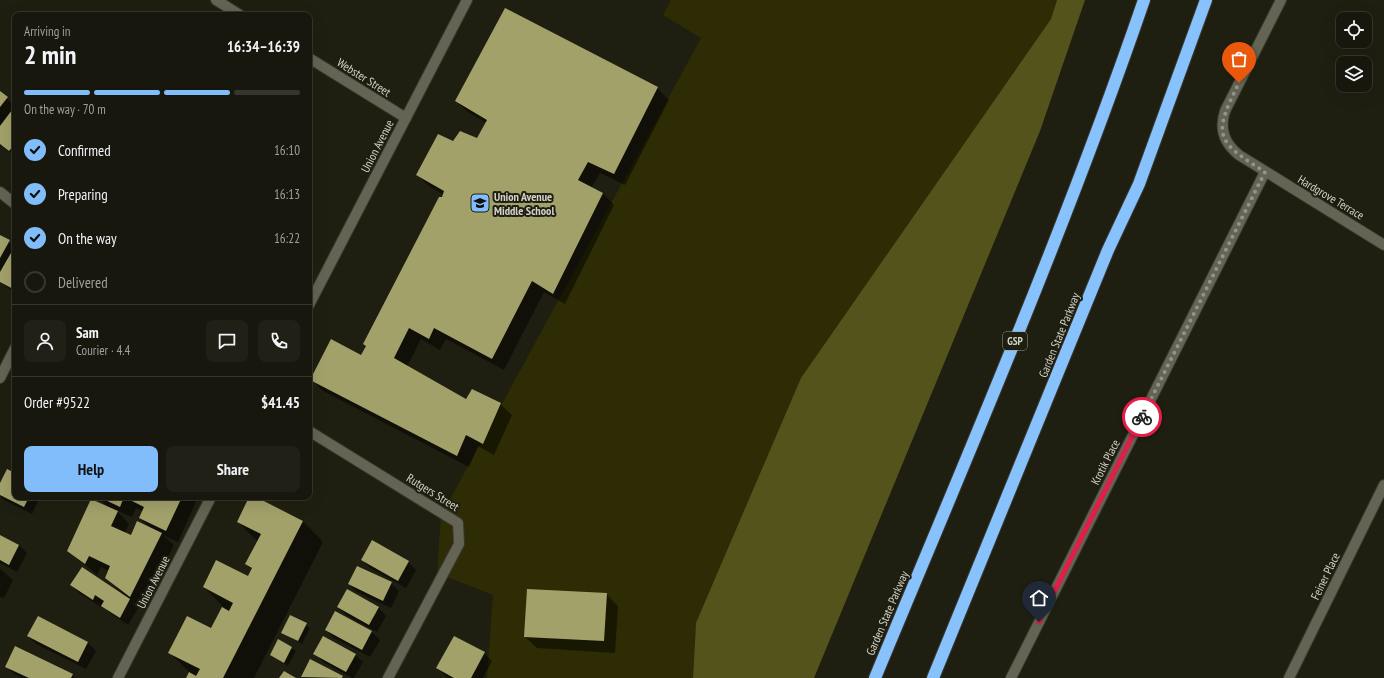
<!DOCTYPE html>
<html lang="en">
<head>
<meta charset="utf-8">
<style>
  body { margin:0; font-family:"PT Sans Narrow",sans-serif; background:#202016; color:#f1f3f6; height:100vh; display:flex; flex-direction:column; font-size:15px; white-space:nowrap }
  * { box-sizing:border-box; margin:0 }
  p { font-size:13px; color:#9e9f9d }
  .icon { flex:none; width:22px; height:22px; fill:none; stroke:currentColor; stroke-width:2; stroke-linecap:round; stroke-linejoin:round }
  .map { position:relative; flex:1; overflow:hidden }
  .details { position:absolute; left:12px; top:12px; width:300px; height:488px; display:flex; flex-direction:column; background:#17170d; border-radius:8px; box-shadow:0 4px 16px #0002,0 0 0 1px #36362e }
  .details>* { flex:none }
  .buttons { position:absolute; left:1336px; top:12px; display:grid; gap:8px }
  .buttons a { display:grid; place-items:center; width:36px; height:36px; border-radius:8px; background:#17170d; box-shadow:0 4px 16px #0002,0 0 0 1px #36362e; font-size:20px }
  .pin { position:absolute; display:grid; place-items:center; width:34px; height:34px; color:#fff; margin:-41px -17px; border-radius:50% 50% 50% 0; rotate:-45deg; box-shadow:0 0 4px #0007 }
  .pin .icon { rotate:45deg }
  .courier { position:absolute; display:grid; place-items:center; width:40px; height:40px; margin:-20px; border:3px solid #e11d48; border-radius:50%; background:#fff; color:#222; box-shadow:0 1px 5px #0007 }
  .overview em { font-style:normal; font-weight:600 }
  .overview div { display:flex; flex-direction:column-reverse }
  .overview { display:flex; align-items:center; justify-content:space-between; height:68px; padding:0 12px }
  h1 { font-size:26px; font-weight:600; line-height:30px }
  .bar { display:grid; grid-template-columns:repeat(4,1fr); gap:6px 4px; align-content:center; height:48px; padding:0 12px }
  .bar i { height:5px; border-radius:3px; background:#36362e }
  .bar .active { background:#81bdfa }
  .bar p { grid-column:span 4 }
  .line { display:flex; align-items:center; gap:10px; padding:0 12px; border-top:1px solid #36362e }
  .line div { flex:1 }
  .round { display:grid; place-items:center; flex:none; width:42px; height:42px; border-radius:8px; background:#202016 }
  ol { padding:0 12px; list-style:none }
  li { display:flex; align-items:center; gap:12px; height:44px }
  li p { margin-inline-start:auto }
  li .icon { padding:4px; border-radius:50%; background:#81bdfa; color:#111; stroke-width:4 }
  li:last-child { color:#9e9f9d }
  li i { width:22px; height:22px; border:2px solid #36362e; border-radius:50% }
  .button { display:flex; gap:8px; margin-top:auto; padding:8px 12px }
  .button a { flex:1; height:46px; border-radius:8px; background:#81bdfa; color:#111; font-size:16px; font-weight:600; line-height:46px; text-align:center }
  .button a+a { background:#202016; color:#f1f3f6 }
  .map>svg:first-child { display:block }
  .green { fill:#2e2c04 }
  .forest { fill:#55531c }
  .shadow { fill:#0007; fill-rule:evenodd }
  .building { fill:#a3a16a }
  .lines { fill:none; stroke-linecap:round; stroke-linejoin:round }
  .minor-casing { stroke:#393831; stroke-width:12 }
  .highway-casing { stroke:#393831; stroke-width:14 }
  .minor { stroke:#646454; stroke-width:10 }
  .highway { stroke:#88c2fd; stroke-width:12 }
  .done { stroke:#939389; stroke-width:4; stroke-dasharray:0 7.2 }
  .route { stroke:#e11d48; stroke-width:5 }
  .labels { text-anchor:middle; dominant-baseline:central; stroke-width:4; stroke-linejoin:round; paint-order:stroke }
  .shield { fill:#1f1f11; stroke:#9c9c92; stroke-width:1 }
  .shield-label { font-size:11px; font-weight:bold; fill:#d2d2c9 }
  .street-label { font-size:12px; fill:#d2d2c9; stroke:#1f1f11 }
  .poi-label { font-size:12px; font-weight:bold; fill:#d2d2c9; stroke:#1f1f11; text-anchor:start }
</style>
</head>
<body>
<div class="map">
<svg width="1384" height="678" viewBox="0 0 1384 678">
  <rect width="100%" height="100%" fill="#1f1f11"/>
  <path class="green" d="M 671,0 L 1057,0 L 1051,19 L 696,623 L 693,678 L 487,678 L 493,595 L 437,573 L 441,516 L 701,38 L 663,15 Z"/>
  <path class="forest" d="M 1057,0 L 1085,0 L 1040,131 L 814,678 L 693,678 L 696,623 L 801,378 L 1051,19 Z"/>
  <g class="shadow">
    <path d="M 657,88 L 669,100 L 625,185 L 600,173 L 591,188 L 603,193 L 614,205 L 565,304 L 544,292 L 504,370 L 446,339 L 440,350 L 421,339 L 407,367 L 466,400 L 500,404 L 512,415 L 494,455 L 478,446 L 469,467 L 323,391 L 312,380 L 362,356 L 366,347 L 364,344 L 444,195 L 429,186 L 417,175 L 454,142 L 477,139 L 486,123 L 468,112 L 456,101 Z"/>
    <path d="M 0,92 L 15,106 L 15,156 L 0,145 Z"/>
    <path d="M 0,236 L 15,247 L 15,293 L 0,282 Z"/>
    <path d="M 15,453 L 15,467 L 11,462 Z"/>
    <path d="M 15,474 L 15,497 L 40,497 L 32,514 L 4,500 L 0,496 L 0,485 Z"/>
    <path d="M 98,497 L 198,497 L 178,542 L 163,535 L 174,545 L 142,608 L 131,601 L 138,608 L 128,625 L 110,613 L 102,605 L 101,607 L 79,593 L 71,585 L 121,594 L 122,593 L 106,578 L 109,571 L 101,567 L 97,575 L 68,550 L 109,508 ZM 136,508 L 143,511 L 140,518 L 150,528 L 131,536 L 125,533 L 129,524 L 116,510 L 132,517 Z"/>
    <path d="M 251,497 L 254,497 L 303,521 L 323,542 L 254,678 L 187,678 L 190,673 L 170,653 L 211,630 L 226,610 L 204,587 L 248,577 L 252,570 L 246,564 L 258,542 L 238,522 Z"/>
    <path d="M 0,536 L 19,545 L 27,553 L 17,572 L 0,563 Z"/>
    <path d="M 372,542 L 408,562 L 416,570 L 406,588 L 370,568 L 362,560 Z"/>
    <path d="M 0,569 L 13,580 L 4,598 L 0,597 Z"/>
    <path d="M 391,583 L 399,591 L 391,608 L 357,592 L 349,584 Z"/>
    <path d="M 606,594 L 618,606 L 615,653 L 537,648 L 525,637 Z"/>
    <path d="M 338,607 L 379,608 L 386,616 L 377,632 L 346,615 Z"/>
    <path d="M 336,612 L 372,632 L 380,640 L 370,657 L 334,638 L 326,630 Z"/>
    <path d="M 290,616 L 310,628 L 302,644 L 282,633 Z"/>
    <path d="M 38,617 L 88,643 L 96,651 L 86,669 L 36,644 L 28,636 Z"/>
    <path d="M 454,637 L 484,653 L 492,661 L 483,678 L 448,678 L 437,668 Z"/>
    <path d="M 278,641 L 296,651 L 288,666 L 271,655 Z"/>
    <path d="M 315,654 L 355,655 L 363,662 L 354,678 L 352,678 L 323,662 Z"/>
    <path d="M 311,660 L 343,677 L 344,678 L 303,678 L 302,677 Z"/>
    <path d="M 6,666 L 72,675 L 75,678 L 22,678 L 14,674 Z"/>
  </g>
  <g class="building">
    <path d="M 505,8 L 658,87 L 614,174 L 588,162 L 578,180 L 603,193 L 553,294 L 532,281 L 492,359 L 434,328 L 429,339 L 409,328 L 394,358 L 466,399 L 472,389 L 501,403 L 483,444 L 466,435 L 457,456 L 310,380 L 331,339 L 361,355 L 366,346 L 363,344 L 439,197 L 442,197 L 444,191 L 416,175 L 438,134 L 453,141 L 460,131 L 477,138 L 487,120 L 455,101 Z"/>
    <path d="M 0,91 L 8,97 L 0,107 Z"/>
    <path d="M 15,106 L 15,144 L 9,151 L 0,144 L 0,126 Z"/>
    <path d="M 0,235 L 10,240 L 0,258 Z"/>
    <path d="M 15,246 L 15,290 L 0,282 L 0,272 Z"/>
    <path d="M 7,469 L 15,473 L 15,497 L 29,497 L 24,507 L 0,495 L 0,483 Z"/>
    <path d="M 99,497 L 182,497 L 166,531 L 139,518 L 144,507 L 124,497 L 120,507 Z"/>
    <path d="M 249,497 L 256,497 L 303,521 L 223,678 L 186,678 L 189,672 L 196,676 L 200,669 L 168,653 L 187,616 L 211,628 L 222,607 L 229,611 L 233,603 L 203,587 L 216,560 L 248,576 L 252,568 L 245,564 L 261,534 L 237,522 Z"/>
    <path d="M 91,499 L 118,511 L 111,526 L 131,535 L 137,521 L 162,533 L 130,597 L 105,578 L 110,566 L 89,556 L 85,564 L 67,551 Z"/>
    <path d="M 0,535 L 19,545 L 9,565 L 0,560 Z"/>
    <path d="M 372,540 L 409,561 L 398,581 L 361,560 Z"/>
    <path d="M 357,566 L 392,582 L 383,601 L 348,584 Z"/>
    <path d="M 82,567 L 130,599 L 120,618 L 101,606 L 104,601 L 95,595 L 93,600 L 70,585 Z"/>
    <path d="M 347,589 L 379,607 L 369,625 L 337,607 Z"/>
    <path d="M 527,589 L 607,593 L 604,641 L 524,637 Z"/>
    <path d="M 335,611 L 372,631 L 362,650 L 325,630 Z"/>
    <path d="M 290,615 L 307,623 L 298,641 L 281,633 Z"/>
    <path d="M 38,616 L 88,642 L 78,662 L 27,636 Z"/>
    <path d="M 323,636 L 356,654 L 346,672 L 313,654 Z"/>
    <path d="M 454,636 L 485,652 L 471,678 L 454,678 L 436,668 Z"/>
    <path d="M 278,639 L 292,647 L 284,663 L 270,655 Z"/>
    <path d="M 15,646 L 73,674 L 71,678 L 29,678 L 5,667 Z"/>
    <path d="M 310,659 L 343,676 L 342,678 L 301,677 Z"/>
    <path d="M 284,671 L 296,678 L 279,678 Z"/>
  </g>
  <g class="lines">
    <defs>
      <g id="minor">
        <path d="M 216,0 L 240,15"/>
        <path d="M 1281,0 L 1225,111 C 1219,129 1224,143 1239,155 L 1384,245"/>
        <path d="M 309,58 L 406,118"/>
        <path d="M 0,192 L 15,204"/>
        <path d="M 309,305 L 467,0"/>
        <path d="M 0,378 L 15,348"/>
        <path d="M 309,431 L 458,523 L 459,544 L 388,678"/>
        <path d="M 118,678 L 211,497"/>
        <path d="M 1011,678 L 1265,172"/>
        <path d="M 1289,678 L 1384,485"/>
      </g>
      <g id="highway">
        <path d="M 875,678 C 968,454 1065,230 1144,0"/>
        <path d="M 933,678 L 1108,250 L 1139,184 L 1206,0"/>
      </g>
    </defs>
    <use href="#minor" class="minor-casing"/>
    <use href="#highway" class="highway-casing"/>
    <use href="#minor" class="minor"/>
    <use href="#highway" class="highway"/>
  </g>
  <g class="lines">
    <path class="done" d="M 1142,417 L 1265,172 C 1216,141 1212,136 1239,83"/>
    <path class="route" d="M 1039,622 L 1142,417"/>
  </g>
  <defs>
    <symbol id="school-square" viewBox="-11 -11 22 22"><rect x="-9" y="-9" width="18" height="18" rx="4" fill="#81bdfa" stroke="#1f1f11"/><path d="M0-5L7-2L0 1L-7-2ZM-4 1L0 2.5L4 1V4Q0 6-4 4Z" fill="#111"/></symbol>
  </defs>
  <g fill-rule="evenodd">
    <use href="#school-square" x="469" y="192" width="22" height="22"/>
  </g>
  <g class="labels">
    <rect class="shield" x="1003" y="332" width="24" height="18" rx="3"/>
    <g class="shield-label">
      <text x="1015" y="341">GSP</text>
    </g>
    <g class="street-label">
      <text transform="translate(364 77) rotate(32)">Webster Street</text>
      <text transform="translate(377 146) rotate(-63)">Union Avenue</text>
      <text transform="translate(1331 197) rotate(31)">Hardgrove Terrace</text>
      <text transform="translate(1059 335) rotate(-68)">Garden State Parkway</text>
      <text transform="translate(1105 462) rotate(-63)">Krotik Place</text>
      <text transform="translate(433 492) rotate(32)">Rutgers Street</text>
      <text transform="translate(1325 576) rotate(-64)">Feiner Place</text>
      <text transform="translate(153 582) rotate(-63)">Union Avenue</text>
      <text transform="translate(887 613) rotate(-67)">Garden State Parkway</text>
    </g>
    <g class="poi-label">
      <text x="494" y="196">Union Avenue<tspan x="494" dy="14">Middle School</tspan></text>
    </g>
  </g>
</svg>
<div class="buttons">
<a><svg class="icon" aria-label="locate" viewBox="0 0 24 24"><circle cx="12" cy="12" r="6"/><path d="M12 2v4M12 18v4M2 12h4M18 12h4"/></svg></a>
<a><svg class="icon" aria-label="layers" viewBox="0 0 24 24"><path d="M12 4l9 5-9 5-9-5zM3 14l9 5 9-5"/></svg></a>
</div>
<div class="pin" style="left:1239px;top:83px;background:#ea580c"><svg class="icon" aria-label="bag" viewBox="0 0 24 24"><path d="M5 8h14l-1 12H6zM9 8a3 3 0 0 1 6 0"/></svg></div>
<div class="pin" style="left:1039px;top:622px;background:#1f2937"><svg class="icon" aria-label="home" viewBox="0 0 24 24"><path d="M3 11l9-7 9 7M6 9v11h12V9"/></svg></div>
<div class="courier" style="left:1142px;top:417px"><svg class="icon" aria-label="bike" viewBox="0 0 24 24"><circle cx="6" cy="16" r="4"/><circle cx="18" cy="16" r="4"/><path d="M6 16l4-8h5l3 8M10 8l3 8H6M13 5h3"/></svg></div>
<section class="details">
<div class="overview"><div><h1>2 min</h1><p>Arriving in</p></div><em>16:34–16:39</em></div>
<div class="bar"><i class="active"></i><i class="active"></i><i class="active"></i><i></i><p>On the way · 70 m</p></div>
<ol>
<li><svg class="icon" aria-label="check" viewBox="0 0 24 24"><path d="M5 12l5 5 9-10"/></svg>Confirmed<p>16:10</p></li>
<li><svg class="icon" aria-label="check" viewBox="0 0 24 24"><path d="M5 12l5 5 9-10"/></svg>Preparing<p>16:13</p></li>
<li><svg class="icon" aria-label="check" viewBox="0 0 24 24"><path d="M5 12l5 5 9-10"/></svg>On the way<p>16:22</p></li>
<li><i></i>Delivered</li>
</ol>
<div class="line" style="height:72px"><a class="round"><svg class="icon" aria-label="person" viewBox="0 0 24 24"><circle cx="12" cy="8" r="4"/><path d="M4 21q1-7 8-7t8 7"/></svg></a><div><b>Sam</b><p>Courier · 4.4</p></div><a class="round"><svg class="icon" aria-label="chat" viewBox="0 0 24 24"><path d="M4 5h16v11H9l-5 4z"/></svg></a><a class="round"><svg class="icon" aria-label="phone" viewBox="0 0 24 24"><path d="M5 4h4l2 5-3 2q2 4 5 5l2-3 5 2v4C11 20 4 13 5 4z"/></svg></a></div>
<div class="line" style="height:52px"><div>Order #9522</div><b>$41.45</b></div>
<div class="button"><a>Help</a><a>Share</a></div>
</section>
</div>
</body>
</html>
